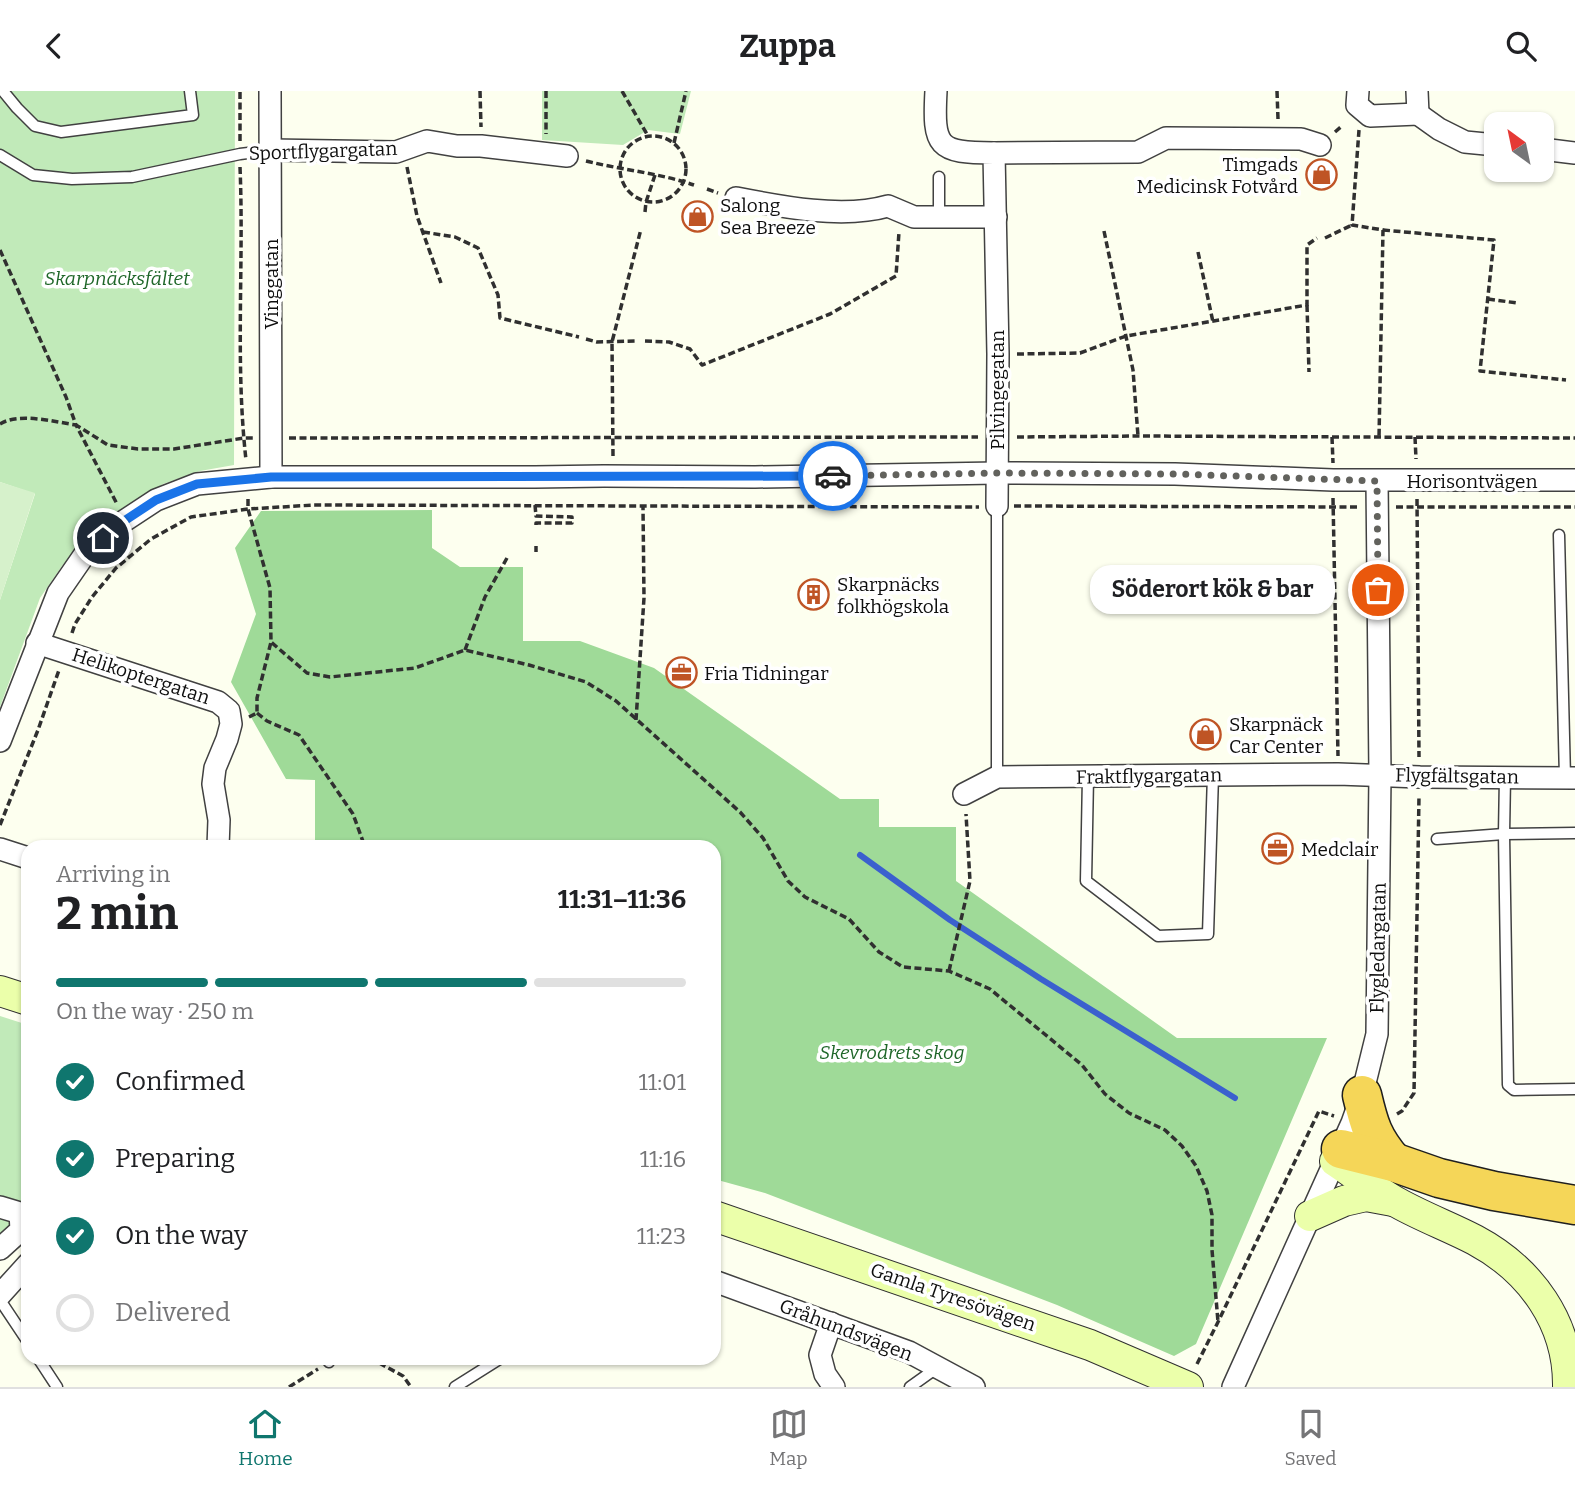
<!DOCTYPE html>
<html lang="en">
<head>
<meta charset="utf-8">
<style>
  body { margin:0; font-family:Bitter,serif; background:#f2f2f2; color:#202124; height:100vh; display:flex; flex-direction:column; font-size:26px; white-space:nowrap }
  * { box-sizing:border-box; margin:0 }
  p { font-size:23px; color:#757577 }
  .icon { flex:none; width:38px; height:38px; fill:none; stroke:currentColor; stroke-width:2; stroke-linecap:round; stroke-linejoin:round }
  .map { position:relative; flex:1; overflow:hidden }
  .side { position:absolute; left:21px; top:749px; width:700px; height:525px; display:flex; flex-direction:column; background:#fff; border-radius:21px; box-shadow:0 2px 5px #0004 }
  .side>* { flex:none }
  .needle { width:46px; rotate:327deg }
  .tools { position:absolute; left:1484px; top:21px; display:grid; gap:14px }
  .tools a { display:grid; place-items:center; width:70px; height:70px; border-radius:14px; background:#fff; box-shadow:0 2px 5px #0004; font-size:35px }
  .pin { position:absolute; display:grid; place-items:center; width:60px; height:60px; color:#fff; margin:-30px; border:4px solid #fff; border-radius:50%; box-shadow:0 2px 7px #0007 }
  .courier { position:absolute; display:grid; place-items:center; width:70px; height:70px; margin:-35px; border:5px solid #1a73e8; border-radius:50%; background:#fff; color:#222; box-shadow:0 2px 9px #0007 }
  .bubble { position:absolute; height:49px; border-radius:21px; background:#fff; box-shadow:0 2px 5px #0004; font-size:23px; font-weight:700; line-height:49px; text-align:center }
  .headline em { font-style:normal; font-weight:700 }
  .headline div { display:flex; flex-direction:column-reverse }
  .headline { display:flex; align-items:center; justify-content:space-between; height:119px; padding:0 35px }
  h1 { font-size:46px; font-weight:700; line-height:52px }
  .bar { display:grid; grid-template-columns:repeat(4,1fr); gap:10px 7px; align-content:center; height:84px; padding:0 35px }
  .bar i { height:9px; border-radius:5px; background:#e0e0e0 }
  .bar .selected { background:#0f766e }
  .bar p { grid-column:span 4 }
  ol { padding:0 35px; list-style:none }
  li { display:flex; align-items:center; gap:21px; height:77px }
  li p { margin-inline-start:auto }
  li .icon { padding:7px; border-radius:50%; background:#0f766e; color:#fff; stroke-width:4 }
  li:last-child { color:#757577 }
  li i { width:38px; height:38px; border:4px solid #e0e0e0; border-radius:50% }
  header { display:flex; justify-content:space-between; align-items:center; height:91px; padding:0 35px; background:#fff; font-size:32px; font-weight:700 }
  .tabs { display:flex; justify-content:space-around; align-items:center; height:98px; border-top:2px solid #e0e0e0; background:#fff; font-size:19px; color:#757577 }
  .tabs a { display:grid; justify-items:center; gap:4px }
  .tabs .selected { color:#0f766e }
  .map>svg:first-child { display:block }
  .green { fill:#c1eab9 }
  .forest { fill:#9fda98 }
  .pitch { fill:#d6f1cb }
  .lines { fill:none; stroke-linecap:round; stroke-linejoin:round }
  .stream { stroke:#3b60ce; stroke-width:6 }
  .lane-casing { stroke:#414141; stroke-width:13 }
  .street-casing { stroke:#414141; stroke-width:24 }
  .secondary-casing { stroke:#303030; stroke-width:32 }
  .highway-casing { stroke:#1f1f1f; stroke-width:41 }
  .path { stroke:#303030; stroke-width:3.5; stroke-dasharray:7 3.5; stroke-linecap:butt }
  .lane { stroke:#fff; stroke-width:10 }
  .street { stroke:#fff; stroke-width:21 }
  .secondary { stroke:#ebffaa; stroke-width:30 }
  .highway { stroke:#f5d658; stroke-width:38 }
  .done { stroke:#62625d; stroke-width:7; stroke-dasharray:0 12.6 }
  .route { stroke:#1a73e8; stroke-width:9 }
  .labels { text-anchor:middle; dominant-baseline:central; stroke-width:7; stroke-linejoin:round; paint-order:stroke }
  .street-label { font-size:19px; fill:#0e0e0e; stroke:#fff }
  .poi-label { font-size:19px; fill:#0e0e0e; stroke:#fff; text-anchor:start }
  .park-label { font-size:19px; font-style:italic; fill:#1e6628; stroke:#fff }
</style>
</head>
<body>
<header><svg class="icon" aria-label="back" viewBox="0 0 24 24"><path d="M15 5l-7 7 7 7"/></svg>Zuppa<svg class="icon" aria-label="search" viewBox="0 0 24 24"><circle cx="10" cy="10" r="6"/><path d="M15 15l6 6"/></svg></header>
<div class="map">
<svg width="1575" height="1296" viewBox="0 0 1575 1296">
  <rect width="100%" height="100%" fill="#fdffef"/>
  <g class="green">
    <path d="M 0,0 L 235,0 L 234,374 L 200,380 L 163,393 L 93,440 L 62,475 L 40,507 L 0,616 L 0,509 L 35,403 L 0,391 Z"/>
    <path d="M 542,0 L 691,0 L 680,43 L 648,39 L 623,54 L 542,49 Z"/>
    <path d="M 0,925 L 28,934 L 28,1110 L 0,1152 Z"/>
  </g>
  <path class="forest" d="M 432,419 L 432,457 L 460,476 L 523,476 L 523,550 L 580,550 L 654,577 L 840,708 L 879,708 L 879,736 L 956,736 L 956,790 L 1177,947 L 1327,947 L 1196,1253 L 1174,1265 L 1057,1214 L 765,1102 L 714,1088 L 714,756 L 315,756 L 315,689 L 286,688 L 231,591 L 256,523 L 235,457 L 261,420 Z"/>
  <path class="pitch" d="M 0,391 L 35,402 L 0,509 Z"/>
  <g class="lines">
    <path class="stream" d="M 860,764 L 950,829 L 1041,888 L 1235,1007"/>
    <defs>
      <g id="lane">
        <path d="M 3,0 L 17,17 L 35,35 L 61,41 L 193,24 L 190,0"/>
        <path d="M 0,64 L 33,84 L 72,88 L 132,86 L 240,63 L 271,59"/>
        <path d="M 939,126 L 939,86"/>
        <path d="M 997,415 L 997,686"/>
        <path d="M 1559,444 L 1565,687"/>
        <path d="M 1088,686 L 1086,790 L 1158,845 L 1208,843 L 1213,684"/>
        <path d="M 1505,686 L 1504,743 L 1508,994 L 1514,999 L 1575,998"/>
        <path d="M 1437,748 L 1504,743 L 1575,742"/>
        <path d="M 0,1209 L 28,1251"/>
        <path d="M 38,1267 L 57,1296"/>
        <path d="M 326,1267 L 329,1271"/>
        <path d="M 455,1296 L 501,1267"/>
        <path d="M 910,1296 L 938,1276"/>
      </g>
      <g id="street">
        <path d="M 270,0 L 271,386"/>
        <path d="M 936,0 C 933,56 937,62 994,62 L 998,263 L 997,415"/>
        <path d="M 1358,0 L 1357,14 L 1370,25 L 1418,23"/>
        <path d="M 1417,0 L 1418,23"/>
        <path d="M 1418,23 L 1439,38 L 1465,51 L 1496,54"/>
        <path d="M 1542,58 L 1575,62"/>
        <path d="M 271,59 L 396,61 L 427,50 L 457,55 L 481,55 L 567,65"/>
        <path d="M 994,62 L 1138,61 L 1166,47 L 1301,48 L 1320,54"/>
        <path d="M 736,107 C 782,116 843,128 888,115 L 914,126 L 996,126"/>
        <path d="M 37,552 L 218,611 L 229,620 L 231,633 L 227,648 L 215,677 L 213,693 L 219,729 L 218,756"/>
        <path d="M 0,650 L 58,502 L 87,460 L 118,434 L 156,409 L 197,393 L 271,386 L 535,386 L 604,385 L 755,386 L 997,382 L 1175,383 L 1333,389 L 1575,389"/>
        <path d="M 964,703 L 997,686 L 1338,683 L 1420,686 L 1575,687"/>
        <path d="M 0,758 L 28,767"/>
        <path d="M 0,1116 L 20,1122 L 21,1139 L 0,1158"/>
        <path d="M 714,1190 L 909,1261 L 974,1296"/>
        <path d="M 0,1204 L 28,1173"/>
        <path d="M 831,1232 L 820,1264 L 825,1283 L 834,1296"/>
        <path d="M 1233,1296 L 1352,1032 L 1362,1004 L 1377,943 L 1380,684 L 1377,390"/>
      </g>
      <g id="secondary">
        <path d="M 0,900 L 28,909"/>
        <path d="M 1335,1070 C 1356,1084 1376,1100 1398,1112 C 1423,1126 1450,1136 1475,1149 C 1531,1179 1569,1232 1568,1296"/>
        <path d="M 714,1125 L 1090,1254 L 1188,1296"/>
        <path d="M 1310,1125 L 1344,1110 L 1366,1105 L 1393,1110"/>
      </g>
      <g id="highway">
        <path d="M 1362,1004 C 1369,1034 1373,1048 1393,1071"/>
        <path d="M 1341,1058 L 1393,1071 L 1439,1087 L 1494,1100 L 1575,1114"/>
      </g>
    </defs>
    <use href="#lane" class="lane-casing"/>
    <use href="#street" class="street-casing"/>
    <use href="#secondary" class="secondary-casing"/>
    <use href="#highway" class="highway-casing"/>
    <g class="path">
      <path d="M 480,0 L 481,36"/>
      <path d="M 546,0 L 546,43"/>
      <path d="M 622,0 L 648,45"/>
      <path d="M 1277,0 L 1278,28"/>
      <path d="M 1359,39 L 1352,134 L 1383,139 L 1379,347"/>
      <path d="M 1335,41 L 1342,35"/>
      <circle cx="653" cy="78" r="33"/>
      <path d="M 240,50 L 240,0"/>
      <path d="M 674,52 L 686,0"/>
      <path d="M 586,70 C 622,79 659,82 694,94"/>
      <path d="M 240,76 C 244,173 235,271 246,369"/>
      <path d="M 407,76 L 417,125 L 441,192"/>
      <path d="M 707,98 L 718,102"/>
      <path d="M 645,121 L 646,111 L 655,84"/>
      <path d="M 1383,139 L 1494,149 L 1480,280 L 1566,289"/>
      <path d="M 1104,140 L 1133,279 L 1138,345"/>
      <path d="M 423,141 L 455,146 L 478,157 L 498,204 L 500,227 L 579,246"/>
      <path d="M 1325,147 L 1352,134"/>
      <path d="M 0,159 L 66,306 L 76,334 L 108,354 L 138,358 L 174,358 L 244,347 L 254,347"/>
      <path d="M 1198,161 L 1213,231"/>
      <path d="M 1488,208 L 1517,212"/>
      <path d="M 1307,214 L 1309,281"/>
      <path d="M 586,248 L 597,251 L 637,250"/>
      <path d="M 645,250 L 669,251 L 690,258 L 702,274 L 830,223 L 896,185 L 899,141"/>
      <path d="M 1017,263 L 1080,262 L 1126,245 L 1307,214 L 1307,154 L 1317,147"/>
      <path d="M 0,333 C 19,321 55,331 76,334 L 117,413"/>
      <path d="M 1017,346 L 1138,345 L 1575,347"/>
      <path d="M 1332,346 L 1333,372"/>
      <path d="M 1415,346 L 1416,368"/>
      <path d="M 289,347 L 978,346"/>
      <path d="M 613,365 L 612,251 L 641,138"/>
      <path d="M 1333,407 L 1338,665"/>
      <path d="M 248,408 L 248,418 L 270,497 L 271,551 L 307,582 L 330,586 L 415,577 L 465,559 L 529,574 L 586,591 L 616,610 L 740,721 L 763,747 L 788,790 L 805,806 L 849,828 L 879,861 L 903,876 L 949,880 L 990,898 L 1082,974 L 1105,1003 L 1129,1022 L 1165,1039 L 1182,1055 L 1196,1075 L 1207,1100 L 1212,1124 L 1212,1159 L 1218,1231"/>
      <path d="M 1417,408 L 1419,666"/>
      <path d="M 535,414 L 536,425 L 572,426 L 572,432 L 536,432 L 536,437"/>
      <path d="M 1014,415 L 1357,416"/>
      <path d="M 1396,416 L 1575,416"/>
      <path d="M 536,461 L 536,455"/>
      <path d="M 72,542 L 75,533 L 92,506 L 116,477 L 151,448 L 191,426 L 248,418 L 314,414 L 979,416"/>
      <path d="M 465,559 L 485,506 L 507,467"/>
      <path d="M 257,622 L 267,630 L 299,644 L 353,723 L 365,756"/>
      <path d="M 249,626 L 257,622 L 257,607 L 271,551"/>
      <path d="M 636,629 L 644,507 L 643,416"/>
      <path d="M 0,734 L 38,639 L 59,579"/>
      <path d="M 949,880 L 970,790 L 966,723"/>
      <path d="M 1397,1023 L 1402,1020 L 1414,1002 L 1419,705"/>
      <path d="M 370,1267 L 403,1285 L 411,1296"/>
      <path d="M 1197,1273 L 1218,1231 L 1319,1020 L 1334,1025"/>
      <path d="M 289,1296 L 318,1278"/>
    </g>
    <use href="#lane" class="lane"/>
    <use href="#street" class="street"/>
    <use href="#secondary" class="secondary"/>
    <use href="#highway" class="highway"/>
  </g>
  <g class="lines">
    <path class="done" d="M 833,385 L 997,382 L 1175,383 L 1377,390 L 1378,499"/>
    <path class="route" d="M 103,447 L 118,434 L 156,409 L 197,393 L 271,386 L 833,385"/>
  </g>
  <defs>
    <symbol id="shop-ring" viewBox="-11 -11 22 22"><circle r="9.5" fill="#fff" stroke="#bf5425" stroke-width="1.5"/><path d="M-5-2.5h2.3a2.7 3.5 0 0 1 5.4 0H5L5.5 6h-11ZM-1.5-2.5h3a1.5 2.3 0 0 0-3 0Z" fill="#bf5425"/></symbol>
    <symbol id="building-ring" viewBox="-11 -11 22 22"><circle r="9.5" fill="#fff" stroke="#bf5425" stroke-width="1.5"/><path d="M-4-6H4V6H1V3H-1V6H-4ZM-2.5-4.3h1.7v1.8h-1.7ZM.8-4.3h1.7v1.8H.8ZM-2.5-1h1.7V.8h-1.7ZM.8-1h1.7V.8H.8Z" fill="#bf5425"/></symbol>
    <symbol id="office-ring" viewBox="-11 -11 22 22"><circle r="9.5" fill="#fff" stroke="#bf5425" stroke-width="1.5"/><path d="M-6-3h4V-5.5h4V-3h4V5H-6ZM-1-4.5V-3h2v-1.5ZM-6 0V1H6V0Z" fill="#bf5425"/></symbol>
  </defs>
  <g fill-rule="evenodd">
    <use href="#shop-ring" x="1304" y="66" width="35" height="35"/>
    <use href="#shop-ring" x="680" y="108" width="35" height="35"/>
    <use href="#building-ring" x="796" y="486" width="35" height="35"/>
    <use href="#office-ring" x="664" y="564" width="35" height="35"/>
    <use href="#shop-ring" x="1188" y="626" width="35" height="35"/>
    <use href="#office-ring" x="1260" y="740" width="35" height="35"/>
  </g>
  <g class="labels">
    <g class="street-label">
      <text transform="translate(323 60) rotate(-2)">Sportflygargatan</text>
      <text transform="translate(271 193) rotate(-90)">Vinggatan</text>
      <text transform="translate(997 299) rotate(-90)">Pilvingegatan</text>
      <text x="1472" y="390">Horisontvägen</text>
      <text transform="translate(141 585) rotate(18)">Helikoptergatan</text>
      <text transform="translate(1149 685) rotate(-1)">Fraktflygargatan</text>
      <text transform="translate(1457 685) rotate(1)">Flygfältsgatan</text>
      <text transform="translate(1378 857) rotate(-89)">Flygledargatan</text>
      <text transform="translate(953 1206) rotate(19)">Gamla Tyresövägen</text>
      <text transform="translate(846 1239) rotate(21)">Gråhundsvägen</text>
    </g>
    <g class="poi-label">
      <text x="1298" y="73" text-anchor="end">Timgads<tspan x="1298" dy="22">Medicinsk Fotvård</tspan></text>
      <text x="720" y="114">Salong<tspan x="720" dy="22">Sea Breeze</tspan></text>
      <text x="837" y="493">Skarpnäcks<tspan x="837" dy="22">folkhögskola</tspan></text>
      <text x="704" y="582">Fria Tidningar</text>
      <text x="1229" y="633">Skarpnäck<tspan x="1229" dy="22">Car Center</tspan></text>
      <text x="1301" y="758">Medclair</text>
    </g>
    <g class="park-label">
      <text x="117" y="187">Skarpnäcksfältet</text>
      <text x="892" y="961">Skevrodrets skog</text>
    </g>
  </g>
</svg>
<div class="tools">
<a><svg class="needle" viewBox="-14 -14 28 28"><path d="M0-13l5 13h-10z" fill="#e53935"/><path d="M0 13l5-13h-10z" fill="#757577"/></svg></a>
</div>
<div class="pin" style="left:1378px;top:499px;background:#ea580c"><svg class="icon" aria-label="bag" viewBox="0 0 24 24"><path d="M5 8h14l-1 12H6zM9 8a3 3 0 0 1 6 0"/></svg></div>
<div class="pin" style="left:103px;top:447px;background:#1f2937"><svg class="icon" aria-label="home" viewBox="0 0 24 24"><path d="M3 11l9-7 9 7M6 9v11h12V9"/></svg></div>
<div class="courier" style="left:833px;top:385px"><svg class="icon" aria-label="car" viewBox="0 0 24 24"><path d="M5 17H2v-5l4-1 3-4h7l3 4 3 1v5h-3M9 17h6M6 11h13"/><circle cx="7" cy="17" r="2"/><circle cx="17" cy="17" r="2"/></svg></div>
<div class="bubble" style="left:1090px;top:474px;width:245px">Söderort kök &amp; bar</div>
<section class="side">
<div class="headline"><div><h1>2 min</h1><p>Arriving in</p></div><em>11:31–11:36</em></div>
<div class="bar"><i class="selected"></i><i class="selected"></i><i class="selected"></i><i></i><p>On the way · 250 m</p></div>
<ol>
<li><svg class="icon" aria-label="check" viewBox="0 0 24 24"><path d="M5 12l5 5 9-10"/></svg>Confirmed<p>11:01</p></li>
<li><svg class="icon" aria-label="check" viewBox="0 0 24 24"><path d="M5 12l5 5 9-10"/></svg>Preparing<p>11:16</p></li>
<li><svg class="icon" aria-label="check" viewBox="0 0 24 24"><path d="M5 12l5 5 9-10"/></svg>On the way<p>11:23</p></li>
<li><i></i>Delivered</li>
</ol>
</section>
</div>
<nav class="tabs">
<a class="selected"><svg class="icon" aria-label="home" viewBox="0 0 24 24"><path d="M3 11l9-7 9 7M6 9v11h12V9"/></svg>Home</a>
<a><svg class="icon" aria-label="map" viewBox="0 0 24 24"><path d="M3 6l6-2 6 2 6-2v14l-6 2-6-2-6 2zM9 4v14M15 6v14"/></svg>Map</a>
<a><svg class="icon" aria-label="saved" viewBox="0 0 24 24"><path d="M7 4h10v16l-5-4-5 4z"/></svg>Saved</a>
</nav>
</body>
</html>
